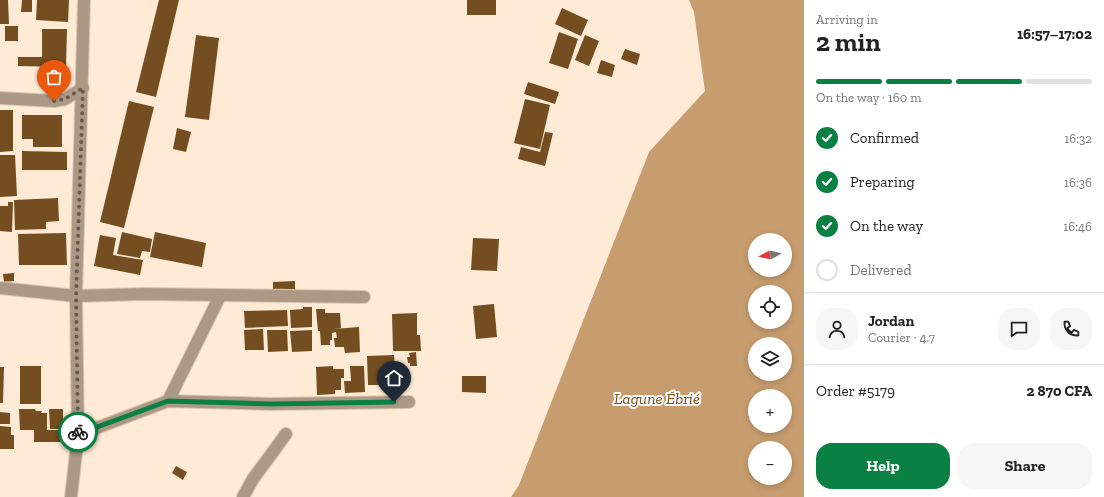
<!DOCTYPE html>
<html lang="en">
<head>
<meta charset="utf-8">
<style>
  body { margin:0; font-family:"Zilla Slab",serif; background:#f6f6f6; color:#222; height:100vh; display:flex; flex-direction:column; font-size:15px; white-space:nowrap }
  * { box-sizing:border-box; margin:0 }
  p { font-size:13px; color:#767676 }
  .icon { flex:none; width:22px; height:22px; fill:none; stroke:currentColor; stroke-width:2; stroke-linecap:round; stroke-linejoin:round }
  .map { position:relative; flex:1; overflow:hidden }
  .details { display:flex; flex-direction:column; background:#fff; width:300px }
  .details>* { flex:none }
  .needle { width:26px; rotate:262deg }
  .tools { position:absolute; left:748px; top:233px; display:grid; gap:8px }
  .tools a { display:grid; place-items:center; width:44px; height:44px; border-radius:50%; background:#fff; box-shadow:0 2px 6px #0003; font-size:20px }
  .pin { position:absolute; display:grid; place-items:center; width:34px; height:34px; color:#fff; margin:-41px -17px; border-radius:50% 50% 50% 0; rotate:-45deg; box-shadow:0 0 4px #0007 }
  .pin .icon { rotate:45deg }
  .courier { position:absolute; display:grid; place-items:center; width:40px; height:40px; margin:-20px; border:3px solid #0b8043; border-radius:50%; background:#fff; color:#222; box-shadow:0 1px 5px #0007 }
  .head em { font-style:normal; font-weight:700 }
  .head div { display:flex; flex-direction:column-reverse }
  .head { display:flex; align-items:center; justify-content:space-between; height:68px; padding:0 12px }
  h1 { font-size:26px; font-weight:700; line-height:30px }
  .bar { display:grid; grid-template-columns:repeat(4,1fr); gap:6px 4px; align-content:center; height:48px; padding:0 12px }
  .bar i { height:5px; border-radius:3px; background:#e0e0e0 }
  .bar .selected { background:#0b8043 }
  .bar p { grid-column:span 4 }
  .line { display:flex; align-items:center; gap:10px; padding:0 12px; border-top:1px solid #e0e0e0 }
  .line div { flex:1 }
  .round { display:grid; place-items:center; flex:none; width:42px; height:42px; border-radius:16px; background:#f6f6f6 }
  ol { padding:0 12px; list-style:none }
  li { display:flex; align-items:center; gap:12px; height:44px }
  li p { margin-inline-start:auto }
  li .icon { padding:4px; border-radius:50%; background:#0b8043; color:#fff; stroke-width:4 }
  li:last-child { color:#767676 }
  li i { width:22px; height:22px; border:2px solid #e0e0e0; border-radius:50% }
  .button { display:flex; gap:8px; margin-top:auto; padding:8px 12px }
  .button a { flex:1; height:46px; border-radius:16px; background:#0b8043; color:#fff; font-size:16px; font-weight:700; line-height:46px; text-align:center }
  .button a+a { background:#f6f6f6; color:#222 }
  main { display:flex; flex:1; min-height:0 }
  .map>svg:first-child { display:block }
  .water { fill:#c79d6f; fill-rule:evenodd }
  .building { fill:#744e20 }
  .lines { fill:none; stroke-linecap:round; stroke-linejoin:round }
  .minor-casing { stroke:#d9c7b4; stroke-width:14 }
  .minor { stroke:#ac9985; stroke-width:12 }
  .done { stroke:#675a4e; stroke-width:4; stroke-dasharray:0 7.2 }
  .route { stroke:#0b8043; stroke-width:5 }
  .labels { text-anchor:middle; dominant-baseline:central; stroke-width:4; stroke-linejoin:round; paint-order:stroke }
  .water-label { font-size:16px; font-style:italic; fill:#764d16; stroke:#fbfbfb }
</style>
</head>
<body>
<main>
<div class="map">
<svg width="804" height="497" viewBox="0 0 804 497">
  <rect width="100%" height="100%" fill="#feead5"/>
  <path class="water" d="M 689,0 L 804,0 L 804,497 L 511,497 L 519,485 L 649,152 L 705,91 L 694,12 ZM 755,240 L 785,240 L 785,270 L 755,270 ZM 755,292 L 785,292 L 785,322 L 755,322 ZM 755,344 L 785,344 L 785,374 L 755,374 ZM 755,396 L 785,396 L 785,426 L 755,426 ZM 755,448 L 785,448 L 785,478 L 755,478 Z"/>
  <g class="building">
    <path d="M 0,0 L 8,0 L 9,24 L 0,24 Z"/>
    <path d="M 22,0 L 32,0 L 32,12 L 21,12 Z"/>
    <path d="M 37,0 L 69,0 L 68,22 L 36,20 Z"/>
    <path d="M 159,0 L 179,0 L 156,97 L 136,92 Z"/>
    <rect x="467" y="0" width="29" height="15"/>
    <path d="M 562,8 L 588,20 L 581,36 L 555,24 Z"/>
    <rect x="5" y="26" width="13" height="15"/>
    <path d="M 42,29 L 67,29 L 66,67 L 18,66 L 18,57 L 42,57 Z"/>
    <path d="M 559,32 L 578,39 L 568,69 L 549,63 Z"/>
    <path d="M 196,35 L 219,38 L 209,120 L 185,117 Z"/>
    <path d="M 585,35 L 599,41 L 589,66 L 575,60 Z"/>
    <path d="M 625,49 L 640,54 L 637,65 L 621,59 Z"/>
    <path d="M 601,60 L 615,65 L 612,77 L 597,73 Z"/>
    <path d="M 528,82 L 559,92 L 555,104 L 524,94 Z"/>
    <path d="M 525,99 L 550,105 L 540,149 L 514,143 Z"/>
    <path d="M 129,101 L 154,107 L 124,228 L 100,222 Z"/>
    <path d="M 0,110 L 13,110 L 13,151 L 0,152 Z"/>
    <path d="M 22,115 L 62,115 L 62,147 L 33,147 L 33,139 L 22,139 Z"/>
    <path d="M 177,128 L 191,132 L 186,152 L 173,149 Z"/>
    <path d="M 545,132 L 553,133 L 545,166 L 518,159 L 521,147 L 540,152 Z"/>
    <path d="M 22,151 L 67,152 L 67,170 L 22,170 Z"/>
    <path d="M 0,155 L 15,155 L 17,196 L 0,197 Z"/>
    <path d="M 58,198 L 59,221 L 46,222 L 46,229 L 15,230 L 14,200 Z"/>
    <path d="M 8,202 L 13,202 L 12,232 L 0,231 L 0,206 L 8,206 Z"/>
    <path d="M 122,232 L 152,239 L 150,252 L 142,251 L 140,258 L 117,254 Z"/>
    <path d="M 155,232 L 206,243 L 202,267 L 150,257 Z"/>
    <path d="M 66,233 L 67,265 L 19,265 L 18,234 Z"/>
    <path d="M 100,235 L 116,238 L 113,255 L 143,260 L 140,275 L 94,266 Z"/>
    <path d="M 473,238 L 499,239 L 497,271 L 471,270 Z"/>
    <path d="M 14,273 L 14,281 L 4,282 L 3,274 Z"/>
    <path d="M 295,281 L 295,292 L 273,292 L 273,282 Z"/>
    <path d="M 494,304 L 497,337 L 476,339 L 473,306 Z"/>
    <path d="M 303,307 L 312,307 L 312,327 L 291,328 L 290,310 L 303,309 Z"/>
    <path d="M 316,309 L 325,309 L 325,313 L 340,313 L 341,328 L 333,329 L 359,327 L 360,352 L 345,353 L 344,347 L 335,347 L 334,338 L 337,338 L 336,332 L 332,333 L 332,340 L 330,340 L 330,345 L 321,345 L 320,331 L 318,331 Z"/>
    <path d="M 287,310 L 288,326 L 245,328 L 244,311 Z"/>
    <path d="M 417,313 L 417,335 L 420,335 L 421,351 L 393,351 L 392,314 Z"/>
    <path d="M 263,329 L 264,350 L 245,350 L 244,330 Z"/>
    <path d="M 267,330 L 287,330 L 288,351 L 268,352 Z"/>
    <path d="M 312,330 L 312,351 L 292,352 L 290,331 Z"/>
    <path d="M 416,352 L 417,366 L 410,366 L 410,363 L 408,363 L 407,357 L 410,357 L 409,353 Z"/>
    <path d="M 394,355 L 395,371 L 384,371 L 384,385 L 368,385 L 367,356 Z"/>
    <rect x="20" y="366" width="21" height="38"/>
    <path d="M 333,366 L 333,369 L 344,369 L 344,378 L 341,378 L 341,390 L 335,390 L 335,394 L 317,395 L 316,367 Z"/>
    <path d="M 350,366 L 364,366 L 365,392 L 345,393 L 344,381 L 351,381 Z"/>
    <path d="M 0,367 L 4,367 L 3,403 L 0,403 Z"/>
    <path d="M 462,376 L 486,376 L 486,393 L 462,392 Z"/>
    <path d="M 19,409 L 35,409 L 36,411 L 42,411 L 41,413 L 47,413 L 47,430 L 63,430 L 64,442 L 34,442 L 34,430 L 20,430 Z"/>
    <path d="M 49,409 L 63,409 L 63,429 L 50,429 Z"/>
    <path d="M 0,412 L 10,413 L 10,424 L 0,424 Z"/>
    <path d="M 0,426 L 11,427 L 11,435 L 14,435 L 14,449 L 0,449 Z"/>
    <path d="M 176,466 L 187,472 L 183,480 L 172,473 Z"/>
  </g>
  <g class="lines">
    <defs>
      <g id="minor">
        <path d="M 0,98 L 54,101 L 65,99 L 83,88"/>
        <path d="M 0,288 L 76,296 L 143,294 L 364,297"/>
        <path d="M 168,401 L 220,296"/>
        <path d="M 78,435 L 168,401 L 270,404 L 409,402"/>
        <path d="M 71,497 L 78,435 L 76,296 L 84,0"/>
        <path d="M 243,497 L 253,479 L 286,434"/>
      </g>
    </defs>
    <use href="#minor" class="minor-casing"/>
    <use href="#minor" class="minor"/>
  </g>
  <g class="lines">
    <path class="done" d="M 54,101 L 65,99 L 83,88 L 76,296 L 78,432"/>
    <path class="route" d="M 78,432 L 78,434 L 168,401 L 270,404 L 394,402"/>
  </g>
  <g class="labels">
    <g class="water-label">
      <text x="657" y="398">Lagune Ébrié</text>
    </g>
  </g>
</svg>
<div class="tools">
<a><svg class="needle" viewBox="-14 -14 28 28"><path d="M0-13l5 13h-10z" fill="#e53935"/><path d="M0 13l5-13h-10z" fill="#767676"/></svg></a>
<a><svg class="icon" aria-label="locate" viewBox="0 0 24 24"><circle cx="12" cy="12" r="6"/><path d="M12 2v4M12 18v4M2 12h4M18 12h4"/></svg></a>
<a><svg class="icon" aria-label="layers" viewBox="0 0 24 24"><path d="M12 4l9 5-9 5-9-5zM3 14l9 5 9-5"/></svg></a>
<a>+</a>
<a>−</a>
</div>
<div class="pin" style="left:54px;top:101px;background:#ea580c"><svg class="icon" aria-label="bag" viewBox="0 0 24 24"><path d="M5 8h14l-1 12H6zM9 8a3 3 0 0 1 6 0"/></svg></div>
<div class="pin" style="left:394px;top:402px;background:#1f2937"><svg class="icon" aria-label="home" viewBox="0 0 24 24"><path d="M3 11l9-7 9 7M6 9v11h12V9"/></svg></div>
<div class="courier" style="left:78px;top:432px"><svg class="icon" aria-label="bike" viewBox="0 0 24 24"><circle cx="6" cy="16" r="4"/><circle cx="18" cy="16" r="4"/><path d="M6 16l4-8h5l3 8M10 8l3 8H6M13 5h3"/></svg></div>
</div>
<section class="details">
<div class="head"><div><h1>2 min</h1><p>Arriving in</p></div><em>16:57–17:02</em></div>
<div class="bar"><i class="selected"></i><i class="selected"></i><i class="selected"></i><i></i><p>On the way · 160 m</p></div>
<ol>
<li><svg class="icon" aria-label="check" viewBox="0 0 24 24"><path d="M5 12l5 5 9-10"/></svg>Confirmed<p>16:32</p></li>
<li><svg class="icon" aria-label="check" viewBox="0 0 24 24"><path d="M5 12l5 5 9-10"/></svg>Preparing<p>16:36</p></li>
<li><svg class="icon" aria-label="check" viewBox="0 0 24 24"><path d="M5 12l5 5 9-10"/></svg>On the way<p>16:46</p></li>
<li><i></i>Delivered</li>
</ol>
<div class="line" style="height:72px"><a class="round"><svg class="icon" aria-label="person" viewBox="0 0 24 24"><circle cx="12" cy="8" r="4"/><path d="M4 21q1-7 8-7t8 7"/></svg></a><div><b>Jordan</b><p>Courier · 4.7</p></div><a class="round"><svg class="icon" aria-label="chat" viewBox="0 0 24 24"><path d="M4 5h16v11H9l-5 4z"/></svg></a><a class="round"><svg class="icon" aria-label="phone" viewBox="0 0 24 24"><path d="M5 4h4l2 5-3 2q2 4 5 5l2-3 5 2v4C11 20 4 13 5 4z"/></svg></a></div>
<div class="line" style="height:52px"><div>Order #5179</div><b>2 870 CFA</b></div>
<div class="button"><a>Help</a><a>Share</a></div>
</section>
</main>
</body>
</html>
